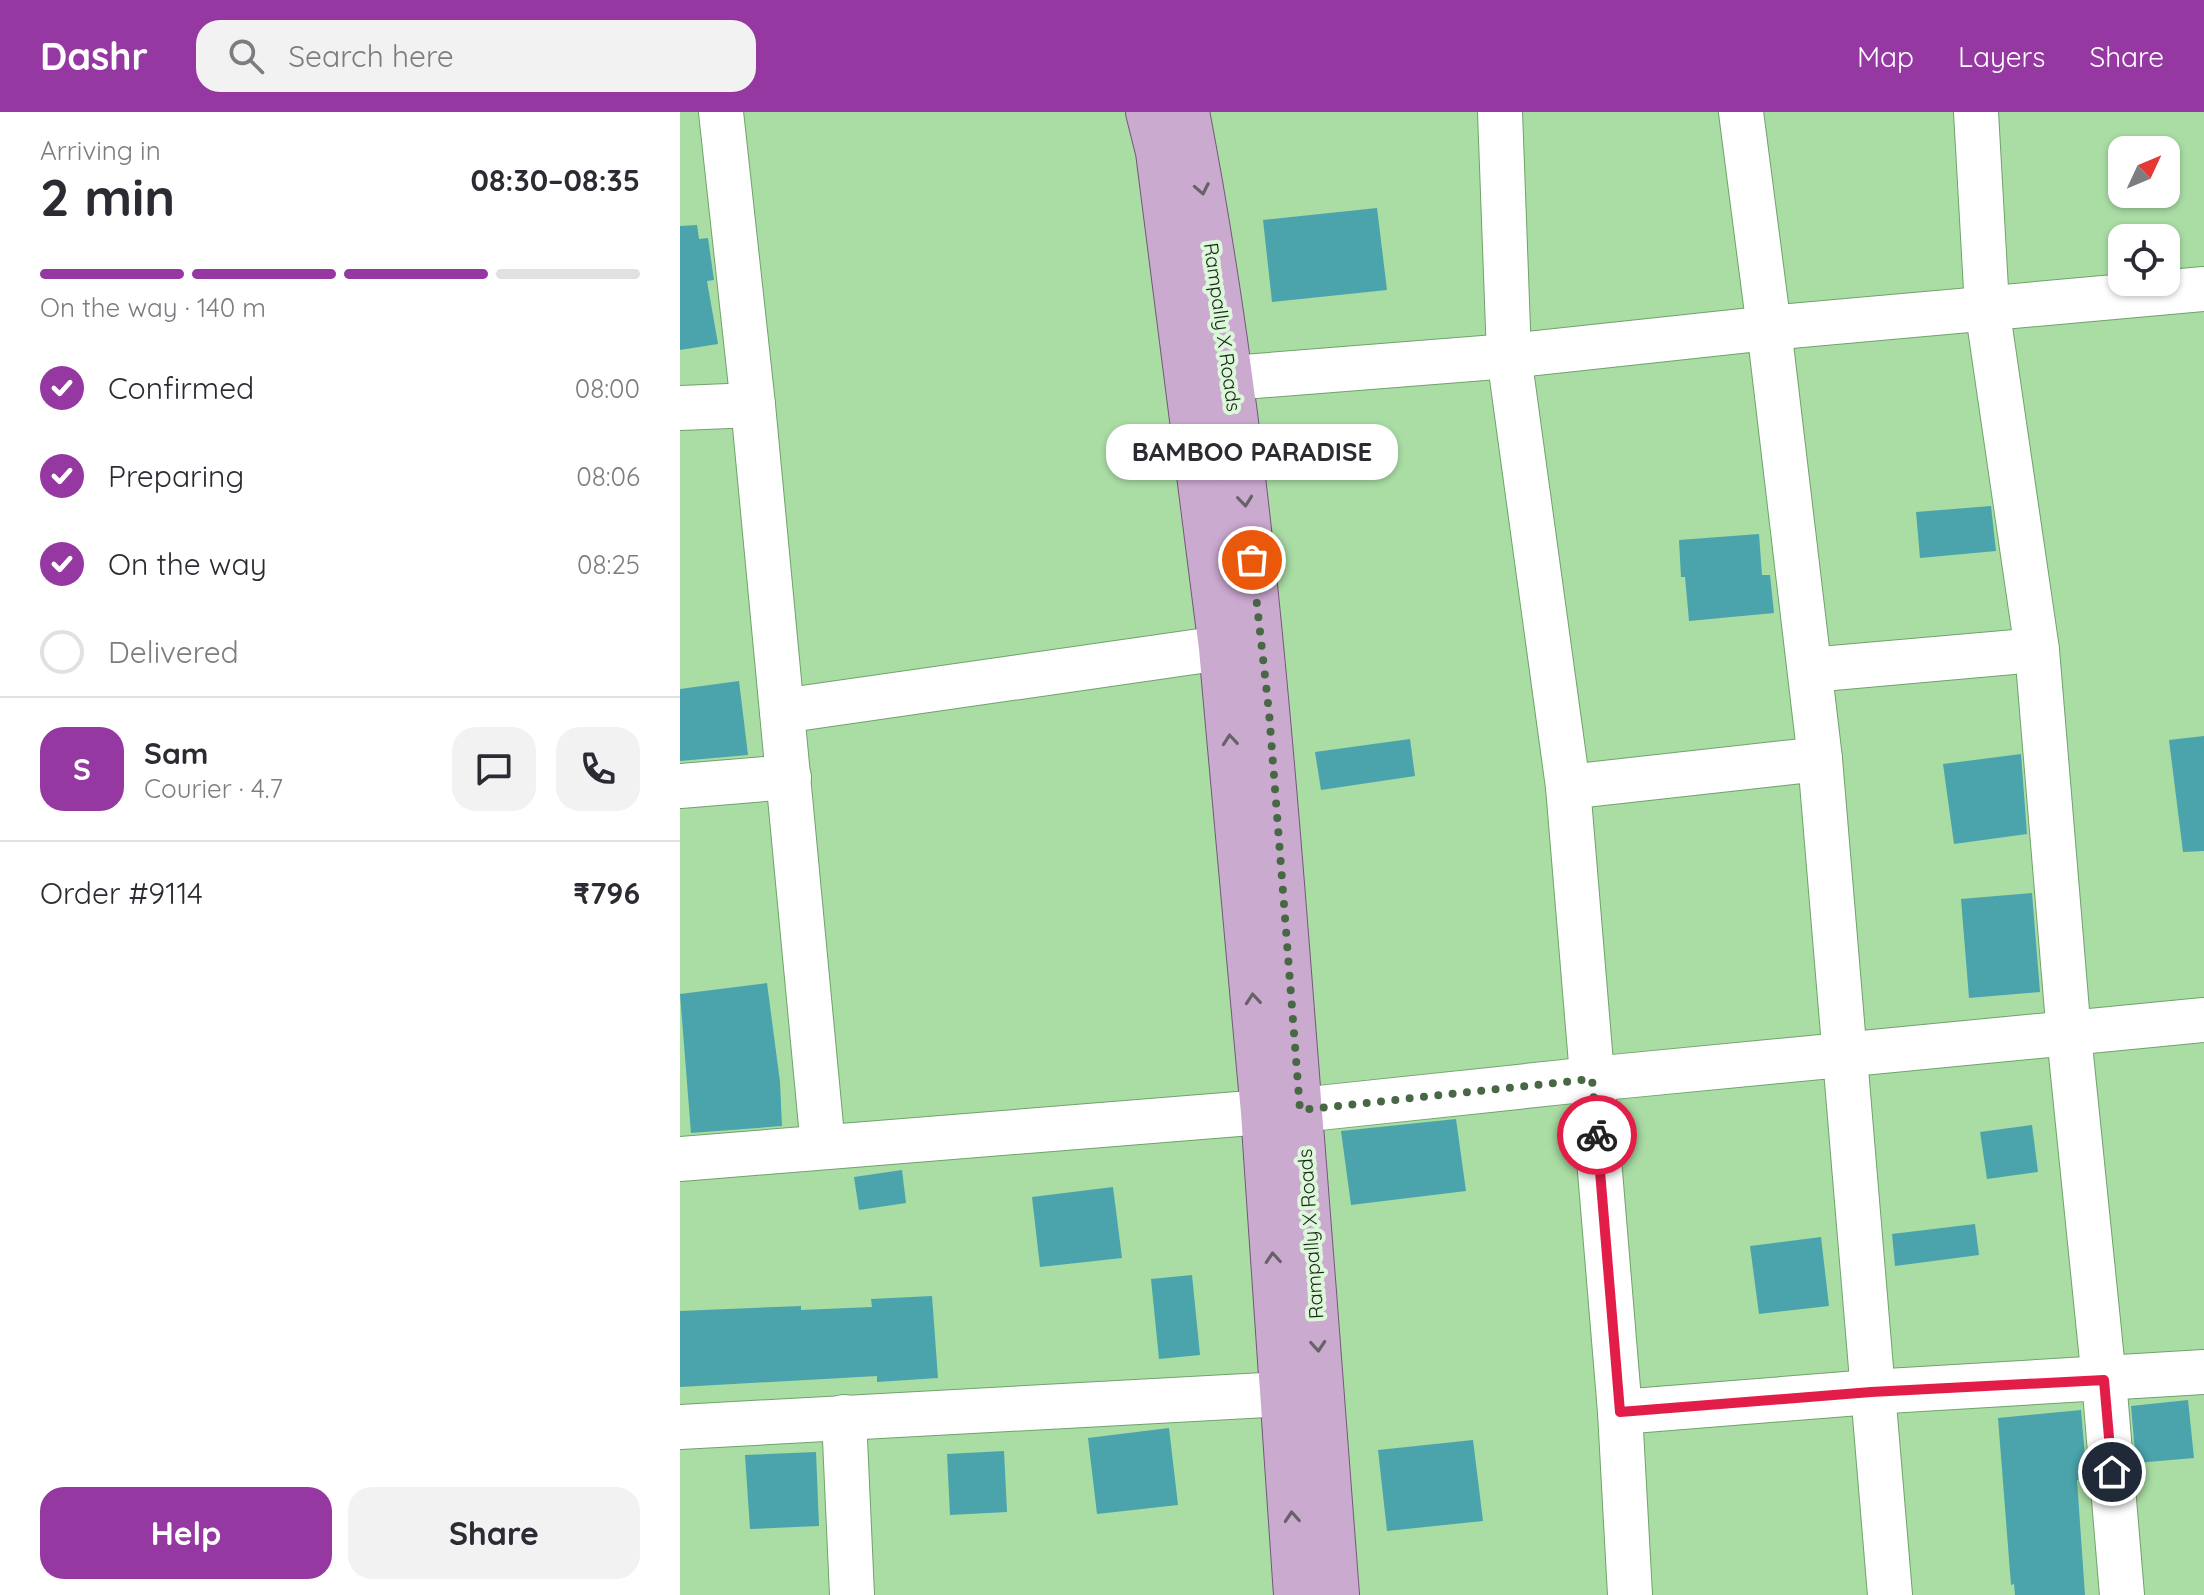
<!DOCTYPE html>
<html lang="en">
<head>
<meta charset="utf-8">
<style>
  body { margin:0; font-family:Quicksand,sans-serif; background:#f2f2f3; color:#2b2b33; height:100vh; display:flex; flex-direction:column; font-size:30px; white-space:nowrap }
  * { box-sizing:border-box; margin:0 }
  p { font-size:26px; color:#7c7c81 }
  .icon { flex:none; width:44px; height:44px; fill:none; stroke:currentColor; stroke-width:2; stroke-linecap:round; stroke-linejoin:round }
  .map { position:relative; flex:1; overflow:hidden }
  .details { display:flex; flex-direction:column; background:#fff; width:680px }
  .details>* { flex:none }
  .needle { width:52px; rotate:46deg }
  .controls { position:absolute; left:1428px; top:24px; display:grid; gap:16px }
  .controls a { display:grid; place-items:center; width:72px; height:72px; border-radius:16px; background:#fff; box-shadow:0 2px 6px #0004; font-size:40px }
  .pin { position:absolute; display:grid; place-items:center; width:68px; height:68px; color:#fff; margin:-34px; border:4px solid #fff; border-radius:50%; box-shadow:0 2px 8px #0007 }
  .courier { position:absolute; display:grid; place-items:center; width:80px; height:80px; margin:-40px; border:6px solid #e11d48; border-radius:50%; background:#fff; color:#222; box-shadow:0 2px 10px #0007 }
  .bubble { position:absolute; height:56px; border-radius:24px; background:#fff; box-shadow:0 2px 6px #0004; font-size:26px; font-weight:700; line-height:56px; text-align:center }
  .head em { font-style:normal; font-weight:700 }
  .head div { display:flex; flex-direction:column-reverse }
  .head { display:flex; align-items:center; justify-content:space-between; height:136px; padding:0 40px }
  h1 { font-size:52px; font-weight:700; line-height:60px }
  .bar { display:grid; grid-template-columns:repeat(4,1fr); gap:12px 8px; align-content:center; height:96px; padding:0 40px }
  .bar i { height:10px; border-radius:6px; background:#e1e1e2 }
  .bar .active { background:#9538a2 }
  .bar p { grid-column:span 4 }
  .line { display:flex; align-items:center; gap:20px; padding:0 40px; border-top:2px solid #e1e1e2 }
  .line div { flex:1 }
  .round { display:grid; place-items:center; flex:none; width:84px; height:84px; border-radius:24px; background:#f2f2f3 }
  ol { padding:0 40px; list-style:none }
  li { display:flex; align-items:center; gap:24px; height:88px }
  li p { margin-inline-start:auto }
  li .icon { padding:8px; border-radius:50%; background:#9538a2; color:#fff; stroke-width:4 }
  li:last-child { color:#7c7c81 }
  li i { width:44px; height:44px; border:4px solid #e1e1e2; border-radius:50% }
  .cta { display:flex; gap:16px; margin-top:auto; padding:16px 40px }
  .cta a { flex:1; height:92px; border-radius:24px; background:#9538a2; color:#fff; font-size:32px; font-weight:700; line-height:92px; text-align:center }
  .cta a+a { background:#f2f2f3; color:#2b2b33 }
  header { display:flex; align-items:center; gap:48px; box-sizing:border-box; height:112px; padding:0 40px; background:#9538a2; color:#fff }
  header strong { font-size:38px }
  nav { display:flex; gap:44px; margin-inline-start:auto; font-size:28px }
  .search { width:560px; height:72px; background:#f2f2f3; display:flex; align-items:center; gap:20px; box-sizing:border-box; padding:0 28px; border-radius:24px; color:#7c7c81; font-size:30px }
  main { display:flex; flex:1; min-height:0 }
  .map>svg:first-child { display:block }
  .building { fill:#4ba4ab }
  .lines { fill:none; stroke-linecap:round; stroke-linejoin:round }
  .minor-casing { stroke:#70a26c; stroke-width:46 }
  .major-casing { stroke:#745779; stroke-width:46 }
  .minor { stroke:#fff; stroke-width:44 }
  .major { stroke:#cbaad0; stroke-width:44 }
  .oneway { stroke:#666267 }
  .done { stroke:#486745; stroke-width:8; stroke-dasharray:0 14.4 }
  .route { stroke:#e11d48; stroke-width:10 }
  .labels { text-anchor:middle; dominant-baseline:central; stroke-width:8; stroke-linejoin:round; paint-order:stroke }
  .street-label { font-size:20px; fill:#142812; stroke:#dcf7d9 }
</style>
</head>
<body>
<header>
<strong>Dashr</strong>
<div class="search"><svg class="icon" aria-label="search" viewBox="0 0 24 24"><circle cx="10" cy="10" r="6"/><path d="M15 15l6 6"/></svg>Search here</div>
<nav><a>Map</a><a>Layers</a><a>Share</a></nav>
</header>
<main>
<section class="details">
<div class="head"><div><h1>2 min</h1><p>Arriving in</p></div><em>08:30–08:35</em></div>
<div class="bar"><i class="active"></i><i class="active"></i><i class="active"></i><i></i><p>On the way · 140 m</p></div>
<ol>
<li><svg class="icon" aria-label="check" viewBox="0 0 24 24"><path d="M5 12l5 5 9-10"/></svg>Confirmed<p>08:00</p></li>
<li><svg class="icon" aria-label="check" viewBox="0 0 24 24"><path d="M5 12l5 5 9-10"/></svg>Preparing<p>08:06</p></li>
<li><svg class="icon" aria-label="check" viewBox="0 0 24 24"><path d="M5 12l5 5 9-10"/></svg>On the way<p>08:25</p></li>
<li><i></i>Delivered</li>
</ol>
<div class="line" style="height:144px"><b class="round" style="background:#9538a2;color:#fff">S</b><div><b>Sam</b><p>Courier · 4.7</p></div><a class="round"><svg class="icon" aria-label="chat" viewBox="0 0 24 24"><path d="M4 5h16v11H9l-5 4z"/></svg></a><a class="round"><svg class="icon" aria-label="phone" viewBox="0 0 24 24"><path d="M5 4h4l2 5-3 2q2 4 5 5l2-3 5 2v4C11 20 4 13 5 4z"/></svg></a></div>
<div class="line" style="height:104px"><div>Order #9114</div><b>₹796</b></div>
<div class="cta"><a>Help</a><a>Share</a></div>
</section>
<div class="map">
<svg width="1524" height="1483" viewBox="0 0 1524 1483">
  <rect width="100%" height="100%" fill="#a9dda4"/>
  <g class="building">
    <path d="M 697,96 L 707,178 L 592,190 L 583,108 Z"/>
    <path d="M 17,113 L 19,127 L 28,126 L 34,168 L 27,169 L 38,232 L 0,238 L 0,114 Z"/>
    <path d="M 1311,394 L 1316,439 L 1240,446 L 1236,400 Z"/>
    <path d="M 1079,422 L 1082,463 L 1090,463 L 1094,501 L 1009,509 L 1005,465 L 1001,465 L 999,428 Z"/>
    <path d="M 59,569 L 68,643 L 0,649 L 0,577 Z"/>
    <path d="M 1524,624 L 1524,739 L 1503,740 L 1489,628 Z"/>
    <path d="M 730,627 L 735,664 L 641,678 L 635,640 Z"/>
    <path d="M 1341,642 L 1347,722 L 1274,732 L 1263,652 Z"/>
    <path d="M 1352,781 L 1360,880 L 1289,886 L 1281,787 Z"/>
    <path d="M 87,871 L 100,970 L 102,1014 L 11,1021 L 0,882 Z"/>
    <path d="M 776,1007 L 786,1079 L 671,1093 L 661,1019 Z"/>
    <path d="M 1352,1013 L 1358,1060 L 1307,1067 L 1300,1020 Z"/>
    <path d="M 222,1058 L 226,1091 L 179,1098 L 174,1065 Z"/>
    <path d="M 433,1075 L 442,1146 L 360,1155 L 352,1085 Z"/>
    <path d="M 1295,1112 L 1299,1143 L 1215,1154 L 1212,1122 Z"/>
    <path d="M 1141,1125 L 1149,1194 L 1079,1202 L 1070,1134 Z"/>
    <path d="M 512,1163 L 520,1243 L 479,1247 L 471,1167 Z"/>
    <path d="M 252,1184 L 258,1266 L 197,1270 L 197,1264 L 0,1275 L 0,1199 L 121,1194 L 121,1198 L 192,1195 L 191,1187 Z"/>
    <path d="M 1508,1288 L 1514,1346 L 1456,1351 L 1451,1294 Z"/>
    <path d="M 1401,1298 L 1407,1367 L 1397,1368 L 1405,1483 L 1335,1483 L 1334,1472 L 1331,1473 L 1318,1306 Z"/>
    <path d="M 489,1316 L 498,1393 L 417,1402 L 408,1326 Z"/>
    <path d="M 793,1328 L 803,1409 L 707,1419 L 698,1338 Z"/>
    <path d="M 324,1339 L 327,1400 L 270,1403 L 267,1342 Z"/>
    <path d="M 136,1340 L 139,1414 L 70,1417 L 65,1343 Z"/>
  </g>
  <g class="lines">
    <defs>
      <g id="minor">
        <path d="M 41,0 L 73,293 L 143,1035"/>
        <path d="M 820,0 L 829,244 L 888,675 L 940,1300 L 950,1483"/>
        <path d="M 1061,0 L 1089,216 L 1140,647 L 1210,1483"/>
        <path d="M 1296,0 L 1307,195 L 1357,538 L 1389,923 L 1424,1268 L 1442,1483"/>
        <path d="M 551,266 L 829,244 L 1089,216 L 1524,177"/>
        <path d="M 0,296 L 73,293"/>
        <path d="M 1130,558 L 1357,538"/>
        <path d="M 102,599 L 541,536"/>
        <path d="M 0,674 L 109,665"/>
        <path d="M 888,675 L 1140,647"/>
        <path d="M 620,998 L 912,967 L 1524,908"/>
        <path d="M 0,1047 L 583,1000"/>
        <path d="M 940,1300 L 1191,1280 L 1524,1260"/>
        <path d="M 164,1305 L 172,1483"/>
        <path d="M 0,1315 L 603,1282"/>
      </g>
      <g id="major">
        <path d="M 468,0 L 478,40 L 541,536 L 583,1000 L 616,1483"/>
        <path d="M 507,0 C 561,280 586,564 608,848 C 625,1060 641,1271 657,1483"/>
      </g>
    </defs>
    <use href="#minor" class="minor-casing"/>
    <use href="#major" class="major-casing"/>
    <use href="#minor" class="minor"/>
    <use href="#major" class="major"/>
  </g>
  <defs><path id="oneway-chevron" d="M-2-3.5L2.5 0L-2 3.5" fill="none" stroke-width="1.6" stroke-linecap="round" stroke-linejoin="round" transform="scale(2)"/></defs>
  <g class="oneway">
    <use href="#oneway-chevron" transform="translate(522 77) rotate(79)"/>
    <use href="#oneway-chevron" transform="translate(565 389) rotate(84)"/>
    <use href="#oneway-chevron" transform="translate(550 628) rotate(-95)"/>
    <use href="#oneway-chevron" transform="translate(573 887) rotate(-95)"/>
    <use href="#oneway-chevron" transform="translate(593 1146) rotate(-94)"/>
    <use href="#oneway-chevron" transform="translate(638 1234) rotate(86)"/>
    <use href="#oneway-chevron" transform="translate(612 1405) rotate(-94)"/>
  </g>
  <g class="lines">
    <path class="done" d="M 572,448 L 589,600 L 620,998 L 912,967 L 917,1023"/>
    <path class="route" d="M 917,1023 L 940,1300 L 1191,1280 L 1424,1268 L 1432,1360"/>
  </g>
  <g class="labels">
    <g class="street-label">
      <text transform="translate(543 215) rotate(82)">Rampally X Roads</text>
      <text transform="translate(630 1122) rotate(-94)">Rampally X Roads</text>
    </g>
  </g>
</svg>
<div class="controls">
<a><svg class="needle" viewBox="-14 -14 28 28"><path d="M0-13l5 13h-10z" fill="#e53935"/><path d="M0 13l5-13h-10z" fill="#7c7c81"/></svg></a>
<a><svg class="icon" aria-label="locate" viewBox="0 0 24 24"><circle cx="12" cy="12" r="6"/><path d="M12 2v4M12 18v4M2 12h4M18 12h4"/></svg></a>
</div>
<div class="pin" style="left:572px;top:448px;background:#ea580c"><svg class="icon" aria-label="bag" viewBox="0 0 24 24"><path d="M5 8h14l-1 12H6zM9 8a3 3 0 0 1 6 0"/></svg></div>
<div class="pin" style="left:1432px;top:1360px;background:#1f2937"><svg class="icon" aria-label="home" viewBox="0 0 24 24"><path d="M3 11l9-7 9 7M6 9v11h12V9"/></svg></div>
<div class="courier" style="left:917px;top:1023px"><svg class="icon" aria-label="bike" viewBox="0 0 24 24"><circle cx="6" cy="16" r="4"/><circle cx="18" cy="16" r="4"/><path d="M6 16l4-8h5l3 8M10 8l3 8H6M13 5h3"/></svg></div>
<div class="bubble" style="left:426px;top:312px;width:292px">BAMBOO PARADISE</div>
</div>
</main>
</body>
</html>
